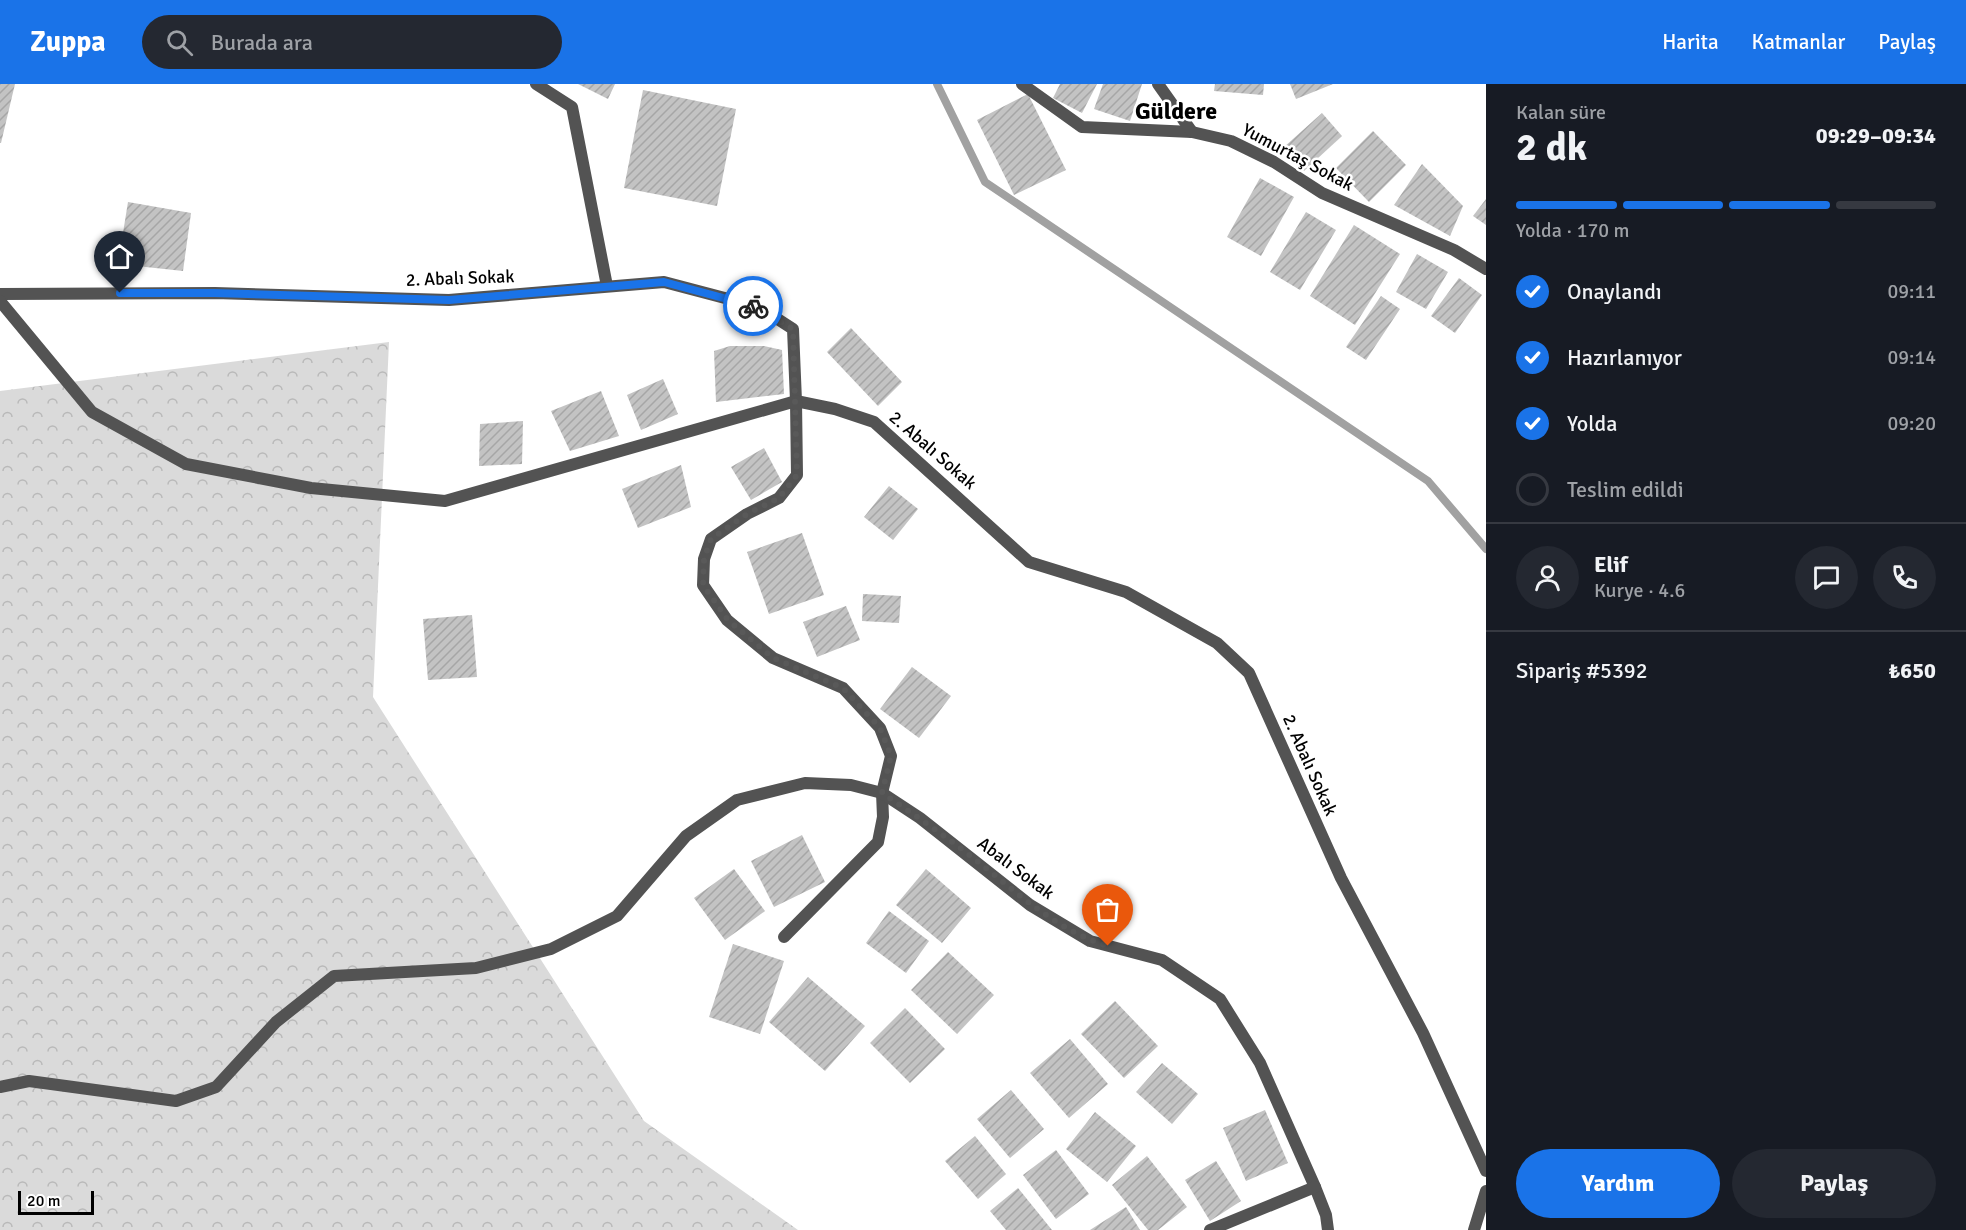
<!DOCTYPE html>
<html lang="tr">
<head>
<meta charset="utf-8">
<style>
  body { margin:0; font-family:Signika,sans-serif; background:#242831; color:#f1f3f6; height:100vh; display:flex; flex-direction:column; font-size:22px; white-space:nowrap }
  * { box-sizing:border-box; margin:0 }
  p { font-size:20px; color:#9ea1a6 }
  .icon { flex:none; width:33px; height:33px; fill:none; stroke:currentColor; stroke-width:2; stroke-linecap:round; stroke-linejoin:round }
  .map { position:relative; flex:1; overflow:hidden }
  .sheet { display:flex; flex-direction:column; background:#171b24; width:480px }
  .sheet>* { flex:none }
  .scale { position:absolute; left:18px; bottom:15px; width:76px; box-sizing:border-box; padding-left:6px; border:3px solid #000; border-top:0; font-size:16px; line-height:21px; white-space:nowrap; color:#000; -webkit-text-stroke:4px #fff; paint-order:stroke }
  .pin { position:absolute; display:grid; place-items:center; width:51px; height:51px; color:#fff; margin:-62px -26px; border-radius:50% 50% 50% 0; rotate:-45deg; box-shadow:0 0 6px #0007 }
  .pin .icon { rotate:45deg }
  .courier { position:absolute; display:grid; place-items:center; width:60px; height:60px; margin:-30px; border:4px solid #1a73e8; border-radius:50%; background:#fff; color:#222; box-shadow:0 2px 8px #0007 }
  .head em { font-style:normal; font-weight:700 }
  .head div { display:flex; flex-direction:column-reverse }
  .head { display:flex; align-items:center; justify-content:space-between; height:102px; padding:0 30px }
  h1 { font-size:39px; font-weight:700; line-height:45px }
  .bar { display:grid; grid-template-columns:repeat(4,1fr); gap:9px 6px; align-content:center; height:72px; padding:0 30px }
  .bar i { height:8px; border-radius:4px; background:#363941 }
  .bar .selected { background:#1a73e8 }
  .bar p { grid-column:span 4 }
  .line { display:flex; align-items:center; gap:15px; padding:0 30px; border-top:2px solid #363941 }
  .line div { flex:1 }
  .round { display:grid; place-items:center; flex:none; width:63px; height:63px; border-radius:32px; background:#242831 }
  ol { padding:0 30px; list-style:none }
  li { display:flex; align-items:center; gap:18px; height:66px }
  li p { margin-inline-start:auto }
  li .icon { padding:6px; border-radius:50%; background:#1a73e8; color:#fff; stroke-width:4 }
  li:last-child { color:#9ea1a6 }
  li i { width:33px; height:33px; border:3px solid #363941; border-radius:50% }
  .action { display:flex; gap:12px; margin-top:auto; padding:12px 30px }
  .action a { flex:1; height:69px; border-radius:36px; background:#1a73e8; color:#fff; font-size:24px; font-weight:700; line-height:69px; text-align:center }
  .action a+a { background:#242831; color:#f1f3f6 }
  header { display:flex; align-items:center; gap:36px; box-sizing:border-box; height:84px; padding:0 30px; background:#1a73e8; color:#fff }
  header strong { font-size:28px }
  nav { display:flex; gap:33px; margin-inline-start:auto; font-size:21px }
  .search { width:420px; height:54px; background:#242831; display:flex; align-items:center; gap:15px; box-sizing:border-box; padding:0 21px; border-radius:33px; color:#9ea1a6; font-size:22px }
  main { display:flex; flex:1; min-height:0 }
  .map>svg:first-child { display:block }
  .forest { fill:url(#forest-crowns) }
  .lines { fill:none; stroke-linecap:round; stroke-linejoin:round }
  .stream { stroke:#a1a1a1; stroke-width:8 }
  .building { fill:url(#building-hatch) }
  .minor { stroke:#535353; stroke-width:12 }
  .done { stroke:#595959; stroke-width:6; stroke-dasharray:0 10.8 }
  .route { stroke:#1a73e8; stroke-width:8 }
  .labels { text-anchor:middle; dominant-baseline:central; stroke-width:5; stroke-linejoin:round; paint-order:stroke }
  .street-label { font-size:18px; fill:#000; stroke:#fff }
  .district-label { font-size:24px; font-weight:bold; fill:#000; stroke:#fff }
</style>
</head>
<body>
<header>
<strong>Zuppa</strong>
<div class="search"><svg class="icon" aria-label="search" viewBox="0 0 24 24"><circle cx="10" cy="10" r="6"/><path d="M15 15l6 6"/></svg>Burada ara</div>
<nav><a>Harita</a><a>Katmanlar</a><a>Paylaş</a></nav>
</header>
<main>
<div class="map">
<svg width="1486" height="1146" viewBox="0 0 1486 1146">
  <defs>
    <pattern id="forest-crowns" width="20" height="18" patternUnits="userSpaceOnUse" patternTransform="scale(1.5)"><rect width="20" height="18" fill="#dadada"/><path d="M2 6a3 3 0 1 1 6 0M12 15a3 3 0 1 1 6 0" fill="none" stroke="#b9b9b9"/></pattern>
    <pattern id="building-hatch" width="6" height="6" patternUnits="userSpaceOnUse" patternTransform="scale(1.5)"><rect width="6" height="6" fill="#c3c3c3"/><path d="M-1 1l2-2M0 6l6-6M5 7l2-2" fill="none" stroke="#a6a6a6"/></pattern>
  </defs>
  <rect width="100%" height="100%" fill="#fff"/>
  <path class="forest" d="M 389,258 L 373,613 L 644,1037 L 798,1146 L 0,1146 L 0,307 Z"/>
  <g class="lines">
    <path class="stream" d="M 937,0 L 985,98 L 1428,397 L 1486,465"/>
  </g>
  <g class="building">
    <path d="M 0,0 L 15,0 L 1,59 L 0,59 Z"/>
    <path d="M 578,0 L 615,0 L 608,15 Z"/>
    <path d="M 1060,0 L 1097,0 L 1082,29 L 1053,14 Z"/>
    <path d="M 1103,0 L 1142,0 L 1130,37 L 1094,25 Z"/>
    <path d="M 1215,0 L 1264,0 L 1263,11 L 1214,7 Z"/>
    <path d="M 1290,0 L 1333,0 L 1296,15 Z"/>
    <path d="M 643,6 L 736,25 L 717,122 L 624,104 Z"/>
    <path d="M 1028,10 L 1066,86 L 1014,111 L 977,36 Z"/>
    <path d="M 1322,29 L 1342,52 L 1304,87 L 1283,64 Z"/>
    <path d="M 1373,47 L 1406,81 L 1369,118 L 1336,84 Z"/>
    <path d="M 1422,80 L 1463,122 L 1450,152 L 1394,121 Z"/>
    <path d="M 1260,94 L 1294,113 L 1261,172 L 1227,153 Z"/>
    <path d="M 1486,115 L 1486,141 L 1473,132 Z"/>
    <path d="M 128,118 L 191,129 L 183,187 L 118,180 Z"/>
    <path d="M 1306,128 L 1336,146 L 1300,206 L 1270,188 Z"/>
    <path d="M 1354,141 L 1400,170 L 1355,241 L 1310,212 Z"/>
    <path d="M 1417,170 L 1448,188 L 1426,225 L 1396,208 Z"/>
    <path d="M 1459,194 L 1482,211 L 1455,249 L 1431,232 Z"/>
    <path d="M 1381,212 L 1400,225 L 1366,276 L 1346,263 Z"/>
    <path d="M 851,244 L 902,298 L 878,322 L 827,268 Z"/>
    <path d="M 730,262 L 764,262 L 782,266 L 784,310 L 716,318 L 714,267 Z"/>
    <path d="M 663,295 L 678,330 L 641,346 L 627,311 Z"/>
    <path d="M 601,307 L 619,352 L 570,367 L 551,327 Z"/>
    <path d="M 523,337 L 522,380 L 479,382 L 480,340 Z"/>
    <path d="M 764,364 L 782,398 L 751,416 L 731,383 Z"/>
    <path d="M 681,381 L 691,423 L 638,444 L 622,405 Z"/>
    <path d="M 889,402 L 918,425 L 893,456 L 864,433 Z"/>
    <path d="M 802,449 L 824,511 L 769,530 L 747,468 Z"/>
    <path d="M 863,510 L 901,512 L 899,539 L 862,537 Z"/>
    <path d="M 846,522 L 860,556 L 817,573 L 803,538 Z"/>
    <path d="M 472,531 L 477,593 L 428,596 L 423,535 Z"/>
    <path d="M 912,583 L 951,612 L 919,654 L 880,625 Z"/>
    <path d="M 802,751 L 825,798 L 774,823 L 751,777 Z"/>
    <path d="M 734,785 L 765,827 L 725,856 L 694,814 Z"/>
    <path d="M 926,785 L 971,824 L 942,859 L 896,821 Z"/>
    <path d="M 889,827 L 929,857 L 906,889 L 866,859 Z"/>
    <path d="M 733,860 L 784,877 L 760,950 L 709,933 Z"/>
    <path d="M 948,868 L 994,911 L 957,950 L 911,906 Z"/>
    <path d="M 808,893 L 865,942 L 825,987 L 769,938 Z"/>
    <path d="M 1115,917 L 1158,962 L 1124,994 L 1081,950 Z"/>
    <path d="M 905,924 L 945,965 L 910,999 L 870,959 Z"/>
    <path d="M 1070,955 L 1108,1000 L 1069,1034 L 1030,989 Z"/>
    <path d="M 1162,979 L 1198,1010 L 1172,1040 L 1136,1008 Z"/>
    <path d="M 1011,1006 L 1044,1045 L 1010,1074 L 977,1035 Z"/>
    <path d="M 1265,1026 L 1288,1079 L 1246,1097 L 1223,1044 Z"/>
    <path d="M 1095,1028 L 1136,1062 L 1107,1098 L 1066,1065 Z"/>
    <path d="M 975,1052 L 1006,1090 L 978,1115 L 945,1077 Z"/>
    <path d="M 1056,1066 L 1089,1110 L 1056,1135 L 1023,1091 Z"/>
    <path d="M 1147,1072 L 1187,1123 L 1158,1146 L 1148,1146 L 1112,1101 Z"/>
    <path d="M 1216,1077 L 1241,1117 L 1210,1137 L 1185,1096 Z"/>
    <path d="M 1018,1104 L 1052,1146 L 1006,1146 L 990,1127 Z"/>
    <path d="M 1126,1123 L 1140,1146 L 1090,1146 Z"/>
  </g>
  <g class="lines">
    <g class="minor">
      <path d="M 536,0 L 572,23 L 607,202"/>
      <path d="M 1022,0 L 1082,43 L 1192,48 L 1231,57 L 1274,78 L 1322,109 L 1454,166 L 1486,185"/>
      <path d="M 1158,0 L 1192,48"/>
      <path d="M 0,210 L 215,209 L 449,216 L 664,198 L 759,223 L 793,245 L 796,317 L 835,325 L 874,338 L 1029,478 L 1126,508 L 1217,559 L 1249,589 L 1341,794 L 1423,949 L 1486,1087"/>
      <path d="M 0,217 L 92,328 L 186,380 L 311,404 L 445,417 L 796,317 L 797,391 L 779,414 L 747,430 L 711,455 L 704,475 L 703,501 L 727,536 L 773,574 L 843,604 L 880,644 L 891,672 L 882,709 L 883,733 L 878,758 L 784,853"/>
      <path d="M 0,1003 L 29,997 L 176,1017 L 216,1003 L 276,938 L 334,892 L 476,884 L 551,865 L 617,832 L 686,752 L 737,716 L 805,699 L 851,701 L 882,709 L 920,734 L 1030,821 L 1090,857 L 1162,876 L 1220,915 L 1260,979 L 1315,1103 L 1326,1131 L 1328,1146"/>
      <path d="M 1210,1146 L 1315,1103"/>
      <path d="M 1474,1146 L 1486,1107"/>
    </g>
  </g>
  <g class="lines">
    <path class="done" d="M 753,222 L 793,245 L 797,391 L 779,414 L 747,430 L 711,455 L 704,475 L 703,501 L 728,536 L 773,574 L 843,604 L 880,644 L 891,672 L 882,709 C 916,732 950,755 982,781 C 1021,812 1060,848 1108,862"/>
    <path class="route" d="M 120,209 L 214,209 L 449,216 L 664,198 L 753,222"/>
  </g>
  <g class="labels">
    <g class="street-label">
      <text transform="translate(1298 73) rotate(28)">Yumurtaş Sokak</text>
      <text transform="translate(460 194) rotate(-2)">2. Abalı Sokak</text>
      <text transform="translate(933 366) rotate(41)">2. Abalı Sokak</text>
      <text transform="translate(1310 681) rotate(66)">2. Abalı Sokak</text>
      <text transform="translate(1016 784) rotate(37)">Abalı Sokak</text>
    </g>
    <g class="district-label">
      <text x="1176" y="27">Güldere</text>
    </g>
  </g>
</svg>
<div class="scale">20 m</div>
<div class="pin" style="left:1108px;top:862px;background:#ea580c"><svg class="icon" aria-label="bag" viewBox="0 0 24 24"><path d="M5 8h14l-1 12H6zM9 8a3 3 0 0 1 6 0"/></svg></div>
<div class="pin" style="left:120px;top:209px;background:#1f2937"><svg class="icon" aria-label="home" viewBox="0 0 24 24"><path d="M3 11l9-7 9 7M6 9v11h12V9"/></svg></div>
<div class="courier" style="left:753px;top:222px"><svg class="icon" aria-label="bike" viewBox="0 0 24 24"><circle cx="6" cy="16" r="4"/><circle cx="18" cy="16" r="4"/><path d="M6 16l4-8h5l3 8M10 8l3 8H6M13 5h3"/></svg></div>
</div>
<section class="sheet">
<div class="head"><div><h1>2 dk</h1><p>Kalan süre</p></div><em>09:29–09:34</em></div>
<div class="bar"><i class="selected"></i><i class="selected"></i><i class="selected"></i><i></i><p>Yolda · 170 m</p></div>
<ol>
<li><svg class="icon" aria-label="check" viewBox="0 0 24 24"><path d="M5 12l5 5 9-10"/></svg>Onaylandı<p>09:11</p></li>
<li><svg class="icon" aria-label="check" viewBox="0 0 24 24"><path d="M5 12l5 5 9-10"/></svg>Hazırlanıyor<p>09:14</p></li>
<li><svg class="icon" aria-label="check" viewBox="0 0 24 24"><path d="M5 12l5 5 9-10"/></svg>Yolda<p>09:20</p></li>
<li><i></i>Teslim edildi</li>
</ol>
<div class="line" style="height:108px"><a class="round"><svg class="icon" aria-label="person" viewBox="0 0 24 24"><circle cx="12" cy="8" r="4"/><path d="M4 21q1-7 8-7t8 7"/></svg></a><div><b>Elif</b><p>Kurye · 4.6</p></div><a class="round"><svg class="icon" aria-label="chat" viewBox="0 0 24 24"><path d="M4 5h16v11H9l-5 4z"/></svg></a><a class="round"><svg class="icon" aria-label="phone" viewBox="0 0 24 24"><path d="M5 4h4l2 5-3 2q2 4 5 5l2-3 5 2v4C11 20 4 13 5 4z"/></svg></a></div>
<div class="line" style="height:78px"><div>Sipariş #5392</div><b>₺650</b></div>
<div class="action"><a>Yardım</a><a>Paylaş</a></div>
</section>
</main>
</body>
</html>
